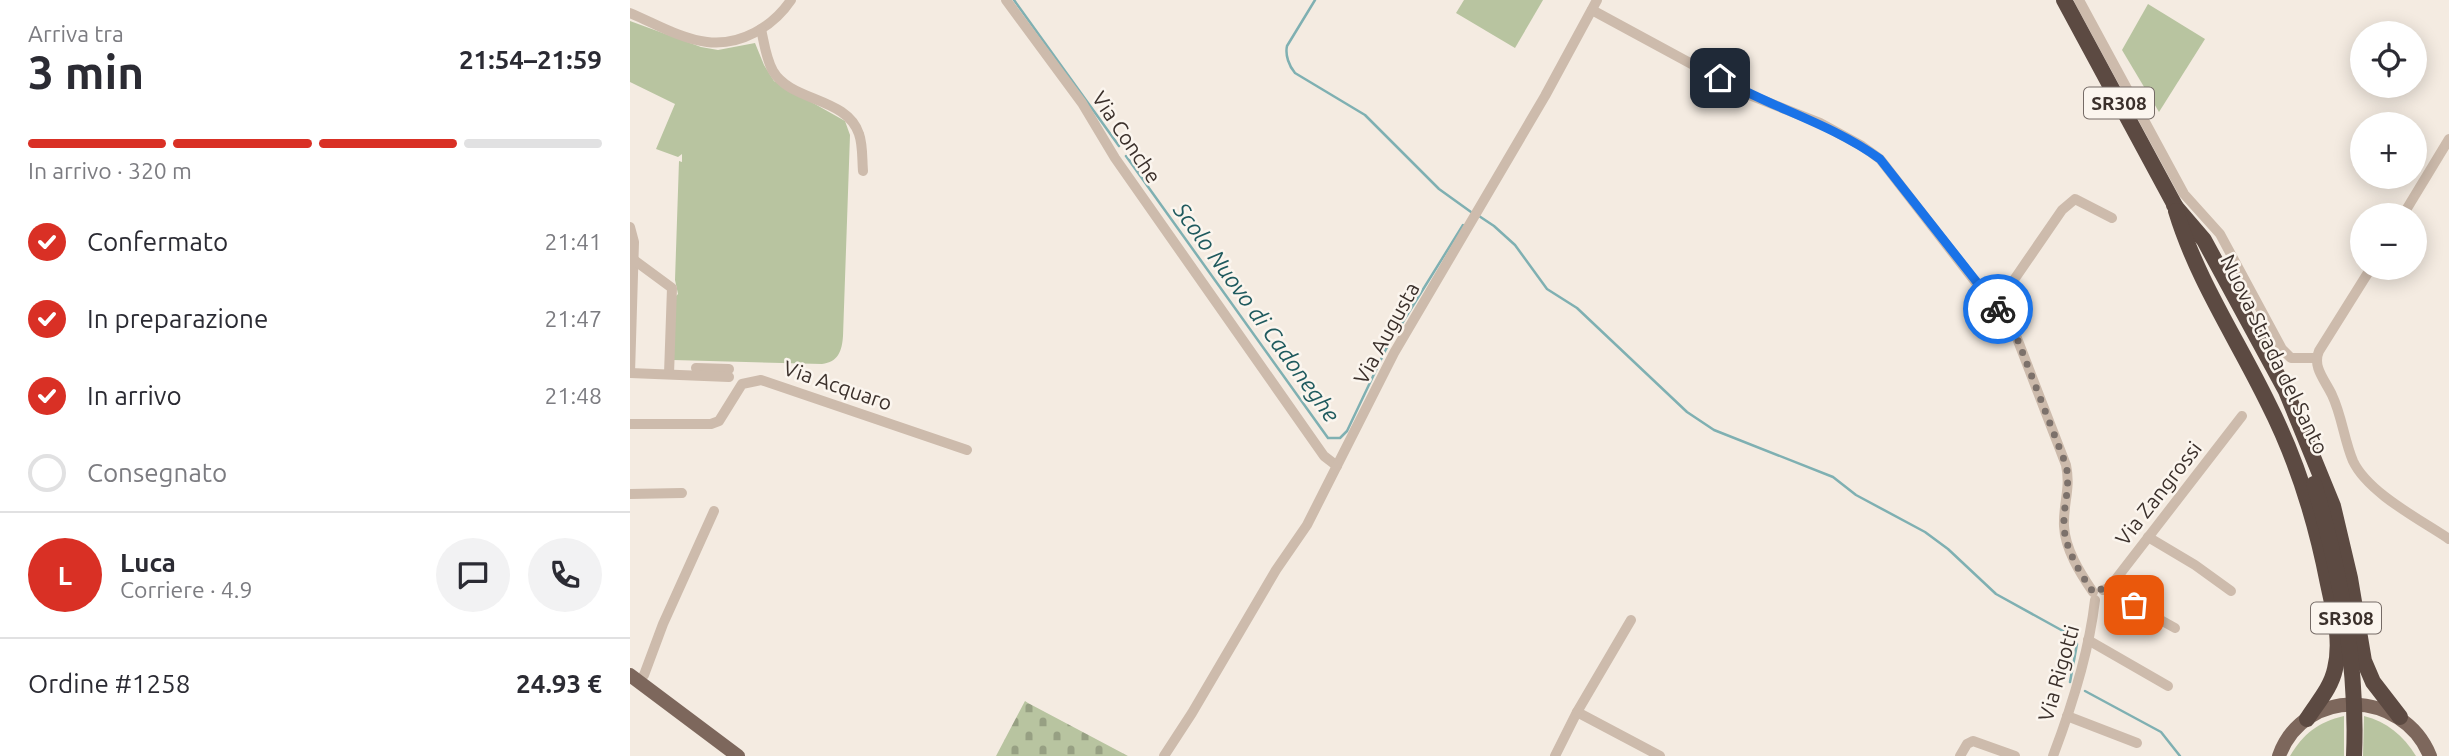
<!DOCTYPE html>
<html lang="it">
<head>
<meta charset="utf-8">
<style>
  body { margin:0; font-family:Ubuntu,sans-serif; background:#f2f2f3; color:#2b2b33; height:100vh; display:flex; flex-direction:column; font-size:26px; white-space:nowrap }
  * { box-sizing:border-box; margin:0 }
  p { font-size:23px; color:#7c7c81 }
  .icon { flex:none; width:38px; height:38px; fill:none; stroke:currentColor; stroke-width:2; stroke-linecap:round; stroke-linejoin:round }
  .map { position:relative; flex:1; overflow:hidden }
  .details { display:flex; flex-direction:column; background:#fff; width:630px }
  .details>* { flex:none }
  .fabs { position:absolute; left:1720px; top:21px; display:grid; gap:14px }
  .fabs a { display:grid; place-items:center; width:77px; height:77px; border-radius:50%; background:#fff; box-shadow:0 4px 18px #0003; font-size:35px }
  .pin { position:absolute; display:grid; place-items:center; width:60px; height:60px; color:#fff; margin:-30px; border-radius:14px; box-shadow:0 4px 10px #0006 }
  .courier { position:absolute; display:grid; place-items:center; width:70px; height:70px; margin:-35px; border:5px solid #1a73e8; border-radius:50%; background:#fff; color:#222; box-shadow:0 2px 9px #0007 }
  .head em { font-style:normal; font-weight:700 }
  .head div { display:flex; flex-direction:column-reverse }
  .head { display:flex; align-items:center; justify-content:space-between; height:119px; padding:0 28px }
  h1 { font-size:46px; font-weight:700; line-height:52px }
  .bar { display:grid; grid-template-columns:repeat(4,1fr); gap:10px 7px; align-content:center; height:84px; padding:0 28px }
  .bar i { height:9px; border-radius:5px; background:#e1e1e2 }
  .bar .on { background:#d93025 }
  .bar p { grid-column:span 4 }
  .line { display:flex; align-items:center; gap:18px; padding:0 28px; border-top:2px solid #e1e1e2 }
  .line div { flex:1 }
  .round { display:grid; place-items:center; flex:none; width:74px; height:74px; border-radius:37px; background:#f2f2f3 }
  ol { padding:0 28px; list-style:none }
  li { display:flex; align-items:center; gap:21px; height:77px }
  li p { margin-inline-start:auto }
  li .icon { padding:7px; border-radius:50%; background:#d93025; color:#fff; stroke-width:4 }
  li:last-child { color:#7c7c81 }
  li i { width:38px; height:38px; border:4px solid #e1e1e2; border-radius:50% }
  main { display:flex; flex:1; min-height:0 }
  .map>svg:first-child { display:block }
  .green { fill:#b8c4a0 }
  .cemetery { fill:url(#cemetery-stones) }
  .lines { fill:none; stroke-linecap:round; stroke-linejoin:round }
  .stream { stroke:#7fb0b2; stroke-width:2.5 }
  .minor { stroke:#cdbbac; stroke-width:10 }
  .major { stroke:#7d675c; stroke-width:14 }
  .highway { stroke:#5c4a42; stroke-width:16 }
  .highway-bridge { stroke:#5c4a42; stroke-width:16 }
  .done { stroke:#7c716b; stroke-width:7; stroke-dasharray:0 12.6 }
  .route { stroke:#1a73e8; stroke-width:9 }
  .labels { text-anchor:middle; dominant-baseline:central; stroke-width:5; stroke-linejoin:round; paint-order:stroke }
  .shield { fill:#fbf5ee; stroke:#756b66; stroke-width:2 }
  .shield-label { font-size:19px; font-weight:bold; fill:#3b302b }
  .street-label { font-size:21px; fill:#3b302b; stroke:#fbf5ee }
  .water-label { font-size:23px; font-style:italic; fill:#1f5a5e; stroke:#fbf5ee }
</style>
</head>
<body>
<main>
<section class="details">
<div class="head"><div><h1>3 min</h1><p>Arriva tra</p></div><em>21:54–21:59</em></div>
<div class="bar"><i class="on"></i><i class="on"></i><i class="on"></i><i></i><p>In arrivo · 320 m</p></div>
<ol>
<li><svg class="icon" aria-label="check" viewBox="0 0 24 24"><path d="M5 12l5 5 9-10"/></svg>Confermato<p>21:41</p></li>
<li><svg class="icon" aria-label="check" viewBox="0 0 24 24"><path d="M5 12l5 5 9-10"/></svg>In preparazione<p>21:47</p></li>
<li><svg class="icon" aria-label="check" viewBox="0 0 24 24"><path d="M5 12l5 5 9-10"/></svg>In arrivo<p>21:48</p></li>
<li><i></i>Consegnato</li>
</ol>
<div class="line" style="height:126px"><b class="round" style="background:#d93025;color:#fff">L</b><div><b>Luca</b><p>Corriere · 4.9</p></div><a class="round"><svg class="icon" aria-label="chat" viewBox="0 0 24 24"><path d="M4 5h16v11H9l-5 4z"/></svg></a><a class="round"><svg class="icon" aria-label="phone" viewBox="0 0 24 24"><path d="M5 4h4l2 5-3 2q2 4 5 5l2-3 5 2v4C11 20 4 13 5 4z"/></svg></a></div>
<div class="line" style="height:91px"><div>Ordine #1258</div><b>24.93 €</b></div>
</section>
<div class="map">
<svg width="1819" height="756" viewBox="0 0 1819 756">
  <defs>
    <pattern id="cemetery-stones" width="16" height="16" patternUnits="userSpaceOnUse" patternTransform="scale(1.75)"><rect width="16" height="16" fill="#b8c4a0"/><path d="M2 7V4a2 2 0 0 1 4 0v3zM10 15v-3a2 2 0 0 1 4 0v3z" fill="#97a083"/></pattern>
  </defs>
  <rect width="100%" height="100%" fill="#f4ebe1"/>
  <g class="green">
    <path d="M 834,0 L 913,0 L 885,48 L 826,13 Z"/>
    <path d="M 1518,4 L 1575,39 L 1529,112 L 1492,50 Z"/>
    <path d="M 0,21 L 71,47 L 88,50 L 125,43 L 134,65 L 144,81 L 215,121 L 220,135 L 213,336 C 212,351 208,362 192,364 L 43,360 L 45,297 L 48,294 L 45,280 L 49,161 L 52,162 L 52,154 L 48,157 L 26,149 L 45,104 L 0,82 Z"/>
    <path d="M 1714,716 L 1714,756 L 1660,756 C 1673,734 1688,722 1714,716 Z"/>
    <path d="M 1734,716 C 1757,722 1773,735 1786,756 L 1733,756 Z"/>
  </g>
  <path class="cemetery" d="M 395,701 L 398,703 L 498,756 L 366,756 Z"/>
  <g class="lines">
    <g class="stream">
      <path d="M 384,0 L 489,146"/>
      <path d="M 685,0 L 657,46 C 655,55 659,66 665,73 L 735,115 L 809,189 L 841,212"/>
      <path d="M 496,156 L 698,438 L 710,438 L 717,431 L 756,349 L 833,225"/>
      <path d="M 849,216 L 864,226 L 885,245 L 917,289 L 947,308 L 1057,412 L 1084,430 L 1203,477 L 1226,495 L 1295,532 L 1318,549 L 1366,594 L 1433,631 L 1447,644 L 1440,682"/>
      <path d="M 1455,691 L 1531,732 L 1550,756"/>
    </g>
    <g class="minor">
      <path d="M 376,0 L 452,103 L 485,158 L 694,456 L 707,466"/>
      <path d="M 1449,0 L 1554,194 L 1590,234 L 1652,349 L 1661,358 L 1686,358"/>
      <path d="M 962,10 L 1117,94 L 1190,123 L 1232,146 L 1250,159 L 1385,333 L 1436,465 C 1441,488 1433,504 1434,526 C 1435,549 1450,573 1463,592"/>
      <path d="M 0,13 C 24,23 51,39 77,42 C 110,46 143,27 161,0"/>
      <path d="M 131,29 C 134,42 136,59 143,71 C 161,102 217,97 229,134 C 233,145 232,160 233,171"/>
      <path d="M 1773,215 L 1819,139"/>
      <path d="M 0,227 L 4,242 L 0,373"/>
      <path d="M 4,260 L 42,288 L 39,374"/>
      <path d="M 1741,268 L 1689,351 C 1682,367 1695,380 1702,395 C 1712,416 1714,440 1723,461 C 1738,493 1791,520 1819,539"/>
      <path d="M 1366,306 L 1432,210 L 1445,199 L 1482,218"/>
      <path d="M 66,368 L 99,369"/>
      <path d="M 0,373 L 99,377"/>
      <path d="M 0,424 L 81,424 L 89,421 L 112,384 L 131,380 L 337,450"/>
      <path d="M 0,494 L 52,493"/>
      <path d="M 1518,537 L 1565,565 L 1601,591"/>
      <path d="M 1479,588 L 1484,594 L 1545,628"/>
      <path d="M 1473,590 L 1479,588 L 1612,416"/>
      <path d="M 1458,640 L 1538,686"/>
      <path d="M 8,681 L 14,675 L 33,624 L 84,511"/>
      <path d="M 947,712 L 1030,756"/>
      <path d="M 1437,716 L 1507,743"/>
      <path d="M 534,756 L 562,713 L 646,570 L 677,525 L 764,353 L 915,96 L 967,0"/>
      <path d="M 925,756 L 947,712 L 1001,620"/>
      <path d="M 1330,756 L 1337,744 L 1343,741 L 1385,756"/>
      <path d="M 1423,756 C 1442,706 1459,653 1465,600"/>
    </g>
    <g class="major">
      <path d="M 0,675 L 108,756"/>
      <path d="M 1649,756 C 1674,686 1773,689 1800,756"/>
    </g>
    <g class="highway">
      <path d="M 1434,0 L 1549,213"/>
      <path d="M 1544,205 L 1574,240 L 1656,391 L 1703,506 L 1720,578 L 1734,661 L 1743,682 L 1770,717"/>
      <path d="M 1546,211 C 1567,280 1607,339 1638,403 C 1667,460 1686,522 1698,584 C 1704,612 1712,641 1705,669 C 1701,688 1687,703 1677,719"/>
    </g>
    <path class="highway-bridge" d="M 1684,484 C 1711,573 1728,663 1724,756"/>
  </g>
  <g class="lines">
    <path class="done" d="M 1368,309 L 1385,333 L 1436,465 C 1441,488 1433,504 1434,526 C 1435,549 1450,573 1463,592 L 1467,588 L 1473,590 L 1479,588 L 1484,594 L 1504,605"/>
    <path class="route" d="M 1090,78 C 1142,108 1200,123 1250,159 L 1368,309"/>
  </g>
  <g class="labels">
    <g class="shield">
      <rect x="1454" y="87.5" width="70" height="31" rx="5"/>
      <rect x="1681" y="602.5" width="70" height="31" rx="5"/>
    </g>
    <g class="shield-label">
      <text x="1489" y="103">SR308</text>
      <text x="1716" y="618">SR308</text>
    </g>
    <g class="street-label">
      <text transform="translate(497 137) rotate(56)">Via Conche</text>
      <text transform="translate(756 333) rotate(-61)">Via Augusta</text>
      <text transform="translate(1645 354) rotate(64)">Nuova Strada del Santo</text>
      <text transform="translate(208 385) rotate(19)">Via Acquaro</text>
      <text transform="translate(1528 493) rotate(-52)">Via Zangrossi</text>
      <text transform="translate(1428 673) rotate(-74)">Via Rigotti</text>
    </g>
    <g class="water-label">
      <text transform="translate(627 312) rotate(54)">Scolo Nuovo di Cadoneghe</text>
    </g>
  </g>
</svg>
<div class="fabs">
<a><svg class="icon" aria-label="locate" viewBox="0 0 24 24"><circle cx="12" cy="12" r="6"/><path d="M12 2v4M12 18v4M2 12h4M18 12h4"/></svg></a>
<a>+</a>
<a>−</a>
</div>
<div class="pin" style="left:1504px;top:605px;background:#ea580c"><svg class="icon" aria-label="bag" viewBox="0 0 24 24"><path d="M5 8h14l-1 12H6zM9 8a3 3 0 0 1 6 0"/></svg></div>
<div class="pin" style="left:1090px;top:78px;background:#1f2937"><svg class="icon" aria-label="home" viewBox="0 0 24 24"><path d="M3 11l9-7 9 7M6 9v11h12V9"/></svg></div>
<div class="courier" style="left:1368px;top:309px"><svg class="icon" aria-label="bike" viewBox="0 0 24 24"><circle cx="6" cy="16" r="4"/><circle cx="18" cy="16" r="4"/><path d="M6 16l4-8h5l3 8M10 8l3 8H6M13 5h3"/></svg></div>
</div>
</main>
</body>
</html>
